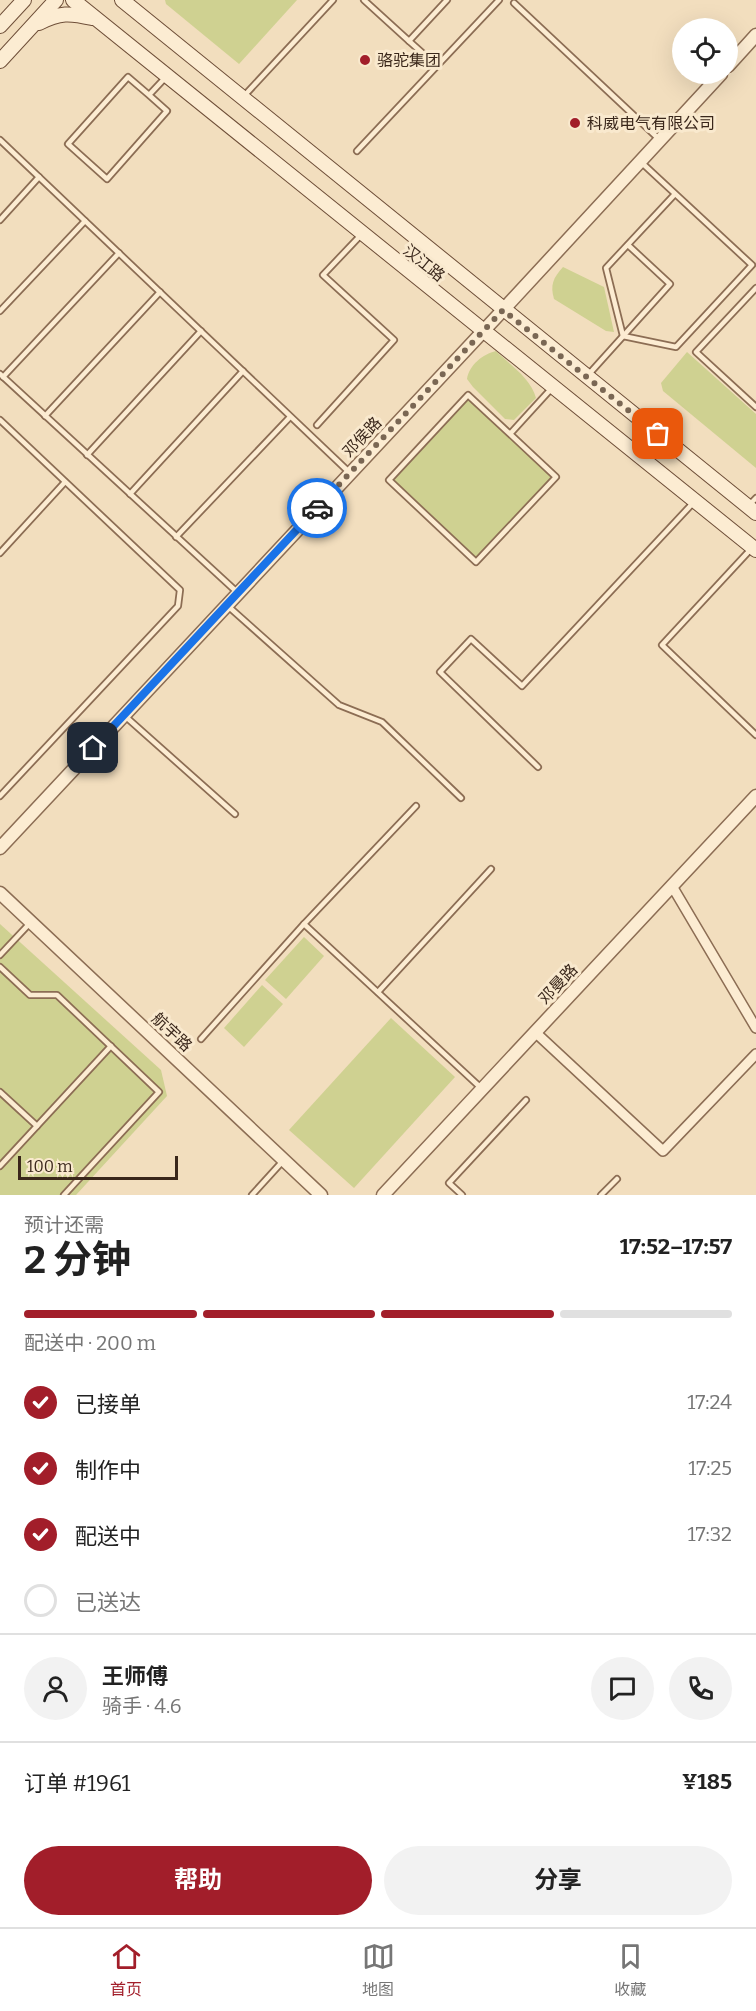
<!DOCTYPE html>
<html lang="zh">
<head>
<meta charset="utf-8">
<style>
  body { margin:0; font-family:Bitter,"Noto Sans SC",serif; background:#f2f2f2; color:#222; height:100vh; display:flex; flex-direction:column; font-size:22px; white-space:nowrap }
  * { box-sizing:border-box; margin:0 }
  p { font-size:20px; color:#767676 }
  .icon { flex:none; width:33px; height:33px; fill:none; stroke:currentColor; stroke-width:2; stroke-linecap:round; stroke-linejoin:round }
  .map { position:relative; height:1195px; overflow:hidden }
  .drawer { display:flex; flex-direction:column; background:#fff; flex:1 }
  .drawer>* { flex:none }
  .fabs { position:absolute; left:672px; top:18px; display:grid; gap:12px }
  .fabs a { display:grid; place-items:center; width:66px; height:66px; border-radius:50%; background:#fff; box-shadow:0 6px 24px #0002; font-size:30px }
  .scale { position:absolute; left:18px; bottom:15px; width:160px; box-sizing:border-box; padding-left:6px; border:3px solid #3a271b; border-top:0; font-size:16px; line-height:21px; white-space:nowrap; color:#3a271b; -webkit-text-stroke:4px #f9e9ce; paint-order:stroke }
  .pin { position:absolute; display:grid; place-items:center; width:51px; height:51px; color:#fff; margin:-26px; border-radius:12px; box-shadow:0 3px 9px #0006 }
  .courier { position:absolute; display:grid; place-items:center; width:60px; height:60px; margin:-30px; border:4px solid #1a73e8; border-radius:50%; background:#fff; color:#222; box-shadow:0 2px 8px #0007 }
  .summary em { font-style:normal; font-weight:700 }
  .summary div { display:flex; flex-direction:column-reverse }
  .summary { display:flex; align-items:center; justify-content:space-between; height:102px; padding:0 24px }
  h1 { font-size:39px; font-weight:700; line-height:45px }
  .bar { display:grid; grid-template-columns:repeat(4,1fr); gap:9px 6px; align-content:center; height:72px; padding:0 24px }
  .bar i { height:8px; border-radius:4px; background:#e0e0e0 }
  .bar .selected { background:#a21e2a }
  .bar p { grid-column:span 4 }
  .line { display:flex; align-items:center; gap:15px; padding:0 24px; border-top:2px solid #e0e0e0 }
  .line div { flex:1 }
  .round { display:grid; place-items:center; flex:none; width:63px; height:63px; border-radius:32px; background:#f2f2f2 }
  ol { padding:0 24px; list-style:none }
  li { display:flex; align-items:center; gap:18px; height:66px }
  li p { margin-inline-start:auto }
  li .icon { padding:6px; border-radius:50%; background:#a21e2a; color:#fff; stroke-width:4 }
  li:last-child { color:#767676 }
  li i { width:33px; height:33px; border:3px solid #e0e0e0; border-radius:50% }
  .cta { display:flex; gap:12px; margin-top:auto; padding:12px 24px }
  .cta a { flex:1; height:69px; border-radius:36px; background:#a21e2a; color:#fff; font-size:24px; font-weight:700; line-height:69px; text-align:center }
  .cta a+a { background:#f2f2f2; color:#222 }
  .menu { display:flex; justify-content:space-around; align-items:center; height:84px; border-top:2px solid #e0e0e0; background:#fff; font-size:16px; color:#767676 }
  .menu a { display:grid; justify-items:center; gap:3px }
  .menu .selected { color:#a21e2a }
  .map>svg:first-child { display:block }
  .green { fill:#cfd191 }
  .lines { fill:none; stroke-linecap:round; stroke-linejoin:round }
  .service-casing { stroke:#8c6d54; stroke-width:8 }
  .minor-casing { stroke:#8c6d54; stroke-width:12 }
  .tertiary-casing { stroke:#8c6d54; stroke-width:15 }
  .secondary-casing { stroke:#6e4e38; stroke-width:16 }
  .service { stroke:#fcecd2; stroke-width:4.5 }
  .minor { stroke:#fcecd2; stroke-width:9 }
  .tertiary { stroke:#fcecd2; stroke-width:12 }
  .secondary { stroke:#fcecd2; stroke-width:14 }
  .done { stroke:#7a6754; stroke-width:6; stroke-dasharray:0 10.8 }
  .route { stroke:#1a73e8; stroke-width:8 }
  .poi-dot { fill:#a21e2a; stroke:#f9e9ce; stroke-width:2 }
  .labels { text-anchor:middle; dominant-baseline:central; stroke-width:6; stroke-linejoin:round; paint-order:stroke }
  .poi-label { font-size:16px; fill:#3a271b; stroke:#f9e9ce; text-anchor:start }
  .street-label { font-size:16px; fill:#3a271b; stroke:#f9e9ce }
</style>
</head>
<body>
<div class="map">
<svg width="756" height="1195" viewBox="0 0 756 1195">
  <rect width="100%" height="100%" fill="#f2debe"/>
  <g class="green">
    <path d="M 165,0 L 297,0 L 239,64 L 166,4 Z"/>
    <path d="M 563,267 L 604,287 L 614,332 L 606,331 L 554,299 C 550,285 553,278 563,267 Z"/>
    <path d="M 496,351 C 510,365 531,378 536,398 L 514,420 L 505,419 L 473,387 L 467,379 C 469,365 483,354 496,351 Z"/>
    <path d="M 687,352 L 756,414 L 756,468 L 663,391 L 661,383 Z"/>
    <path d="M 468,395 L 556,477 L 476,562 L 389,480 Z"/>
    <path d="M 0,924 L 161,1070 L 167,1096 L 76,1195 L 0,1195 Z"/>
    <path d="M 304,937 L 324,956 L 286,999 L 265,980 Z"/>
    <path d="M 262,985 L 283,1004 L 244,1047 L 224,1028 Z"/>
    <path d="M 391,1018 L 455,1077 L 354,1188 L 289,1130 Z"/>
  </g>
  <g class="lines">
    <defs>
      <g id="service">
        <path d="M 364,0 L 409,41 L 447,0"/>
        <path d="M 514,3 L 660,140"/>
        <path d="M 409,41 L 437,66"/>
        <path d="M 149,95 L 128,77 L 68,144 L 107,179 L 167,111 L 149,95 L 165,78"/>
        <path d="M 244,96 L 333,0"/>
        <path d="M 0,140 L 350,473"/>
        <path d="M 357,151 L 499,0"/>
        <path d="M 642,163 L 752,265 L 676,347 L 623,336 L 606,268 L 675,194"/>
        <path d="M 0,220 L 39,177"/>
        <path d="M 756,288 L 696,352 L 756,407"/>
        <path d="M 0,311 L 85,221"/>
        <path d="M 0,374 L 238,593"/>
        <path d="M 589,374 L 670,284 L 628,245"/>
        <path d="M 3,377 L 119,253"/>
        <path d="M 45,416 L 160,292"/>
        <path d="M 0,420 L 180,590 L 178,606 L 0,796"/>
        <path d="M 317,425 L 394,340 L 323,275 L 360,236"/>
        <path d="M 510,434 L 556,477 L 476,562 L 389,480 L 468,395 L 510,434 L 551,389"/>
        <path d="M 87,455 L 201,331"/>
        <path d="M 130,494 L 243,371"/>
        <path d="M 749,505 L 756,498"/>
        <path d="M 176,537 L 290,417"/>
        <path d="M 751,549 L 662,645 L 756,735"/>
        <path d="M 0,553 L 65,482"/>
        <path d="M 229,607 L 339,705 L 382,722 L 461,798"/>
        <path d="M 126,717 L 235,814"/>
        <path d="M 538,767 L 440,672 L 471,639 L 522,686 L 693,503"/>
        <path d="M 416,806 L 304,924 L 480,1087"/>
        <path d="M 0,955 L 31,922"/>
        <path d="M 0,967 L 30,995 L 57,995 L 159,1092 L 64,1195"/>
        <path d="M 378,992 L 491,869"/>
        <path d="M 201,1039 L 304,924"/>
        <path d="M 0,1092 L 37,1126 L 0,1166"/>
        <path d="M 37,1126 L 111,1046"/>
        <path d="M 252,1195 L 282,1162"/>
        <path d="M 462,1195 L 449,1183 L 526,1100"/>
        <path d="M 601,1195 L 617,1179"/>
      </g>
      <g id="minor">
        <path d="M 672,886 L 756,1028"/>
        <path d="M 535,1032 L 663,1151 L 756,1054"/>
      </g>
      <g id="tertiary">
        <path d="M 728,66 L 756,35"/>
        <path d="M 0,848 L 503,310 L 721,74"/>
        <path d="M 0,893 L 321,1195"/>
        <path d="M 383,1195 L 756,796"/>
      </g>
      <g id="secondary">
        <path d="M 73,0 L 756,550"/>
        <path d="M 122,0 L 756,513"/>
        <path d="M 39,23 C 60,12 70,13 92,18"/>
        <path d="M 0,26 L 24,0"/>
        <path d="M 0,61 L 56,0"/>
      </g>
    </defs>
    <use href="#service" class="service-casing"/>
    <use href="#minor" class="minor-casing"/>
    <use href="#tertiary" class="tertiary-casing"/>
    <use href="#secondary" class="secondary-casing"/>
    <use href="#service" class="service"/>
    <use href="#minor" class="minor"/>
    <use href="#tertiary" class="tertiary"/>
    <use href="#secondary" class="secondary"/>
  </g>
  <g class="lines">
    <path class="done" d="M 317,508 L 503,310 L 658,434"/>
    <path class="route" d="M 93,748 L 317,508"/>
  </g>
  <g class="poi-dot">
    <circle cx="365" cy="60" r="6"/>
    <circle cx="575" cy="123" r="6"/>
  </g>
  <g class="labels">
    <g class="poi-label">
      <text x="377" y="60">骆驼集团</text>
      <text x="587" y="123">科威电气有限公司</text>
    </g>
    <g class="street-label">
      <text transform="translate(424 263) rotate(39)">汉江路</text>
      <text transform="translate(362 437) rotate(-47)">邓侯路</text>
      <text transform="translate(558 984) rotate(-47)">邓曼路</text>
      <text transform="translate(172 1032) rotate(43)">航宇路</text>
    </g>
  </g>
</svg>
<div class="fabs">
<a><svg class="icon" aria-label="locate" viewBox="0 0 24 24"><circle cx="12" cy="12" r="6"/><path d="M12 2v4M12 18v4M2 12h4M18 12h4"/></svg></a>
</div>
<div class="scale">100 m</div>
<div class="pin" style="left:658px;top:434px;background:#ea580c"><svg class="icon" aria-label="bag" viewBox="0 0 24 24"><path d="M5 8h14l-1 12H6zM9 8a3 3 0 0 1 6 0"/></svg></div>
<div class="pin" style="left:93px;top:748px;background:#1f2937"><svg class="icon" aria-label="home" viewBox="0 0 24 24"><path d="M3 11l9-7 9 7M6 9v11h12V9"/></svg></div>
<div class="courier" style="left:317px;top:508px"><svg class="icon" aria-label="car" viewBox="0 0 24 24"><path d="M5 17H2v-5l4-1 3-4h7l3 4 3 1v5h-3M9 17h6M6 11h13"/><circle cx="7" cy="17" r="2"/><circle cx="17" cy="17" r="2"/></svg></div>
</div>
<section class="drawer">
<div class="summary"><div><h1>2 分钟</h1><p>预计还需</p></div><em>17:52–17:57</em></div>
<div class="bar"><i class="selected"></i><i class="selected"></i><i class="selected"></i><i></i><p>配送中 · 200 m</p></div>
<ol>
<li><svg class="icon" aria-label="check" viewBox="0 0 24 24"><path d="M5 12l5 5 9-10"/></svg>已接单<p>17:24</p></li>
<li><svg class="icon" aria-label="check" viewBox="0 0 24 24"><path d="M5 12l5 5 9-10"/></svg>制作中<p>17:25</p></li>
<li><svg class="icon" aria-label="check" viewBox="0 0 24 24"><path d="M5 12l5 5 9-10"/></svg>配送中<p>17:32</p></li>
<li><i></i>已送达</li>
</ol>
<div class="line" style="height:108px"><a class="round"><svg class="icon" aria-label="person" viewBox="0 0 24 24"><circle cx="12" cy="8" r="4"/><path d="M4 21q1-7 8-7t8 7"/></svg></a><div><b>王师傅</b><p>骑手 · 4.6</p></div><a class="round"><svg class="icon" aria-label="chat" viewBox="0 0 24 24"><path d="M4 5h16v11H9l-5 4z"/></svg></a><a class="round"><svg class="icon" aria-label="phone" viewBox="0 0 24 24"><path d="M5 4h4l2 5-3 2q2 4 5 5l2-3 5 2v4C11 20 4 13 5 4z"/></svg></a></div>
<div class="line" style="height:78px"><div>订单 #1961</div><b>¥185</b></div>
<div class="cta"><a>帮助</a><a>分享</a></div>
</section>
<nav class="menu">
<a class="selected"><svg class="icon" aria-label="home" viewBox="0 0 24 24"><path d="M3 11l9-7 9 7M6 9v11h12V9"/></svg>首页</a>
<a><svg class="icon" aria-label="map" viewBox="0 0 24 24"><path d="M3 6l6-2 6 2 6-2v14l-6 2-6-2-6 2zM9 4v14M15 6v14"/></svg>地图</a>
<a><svg class="icon" aria-label="saved" viewBox="0 0 24 24"><path d="M7 4h10v16l-5-4-5 4z"/></svg>收藏</a>
</nav>
</body>
</html>
